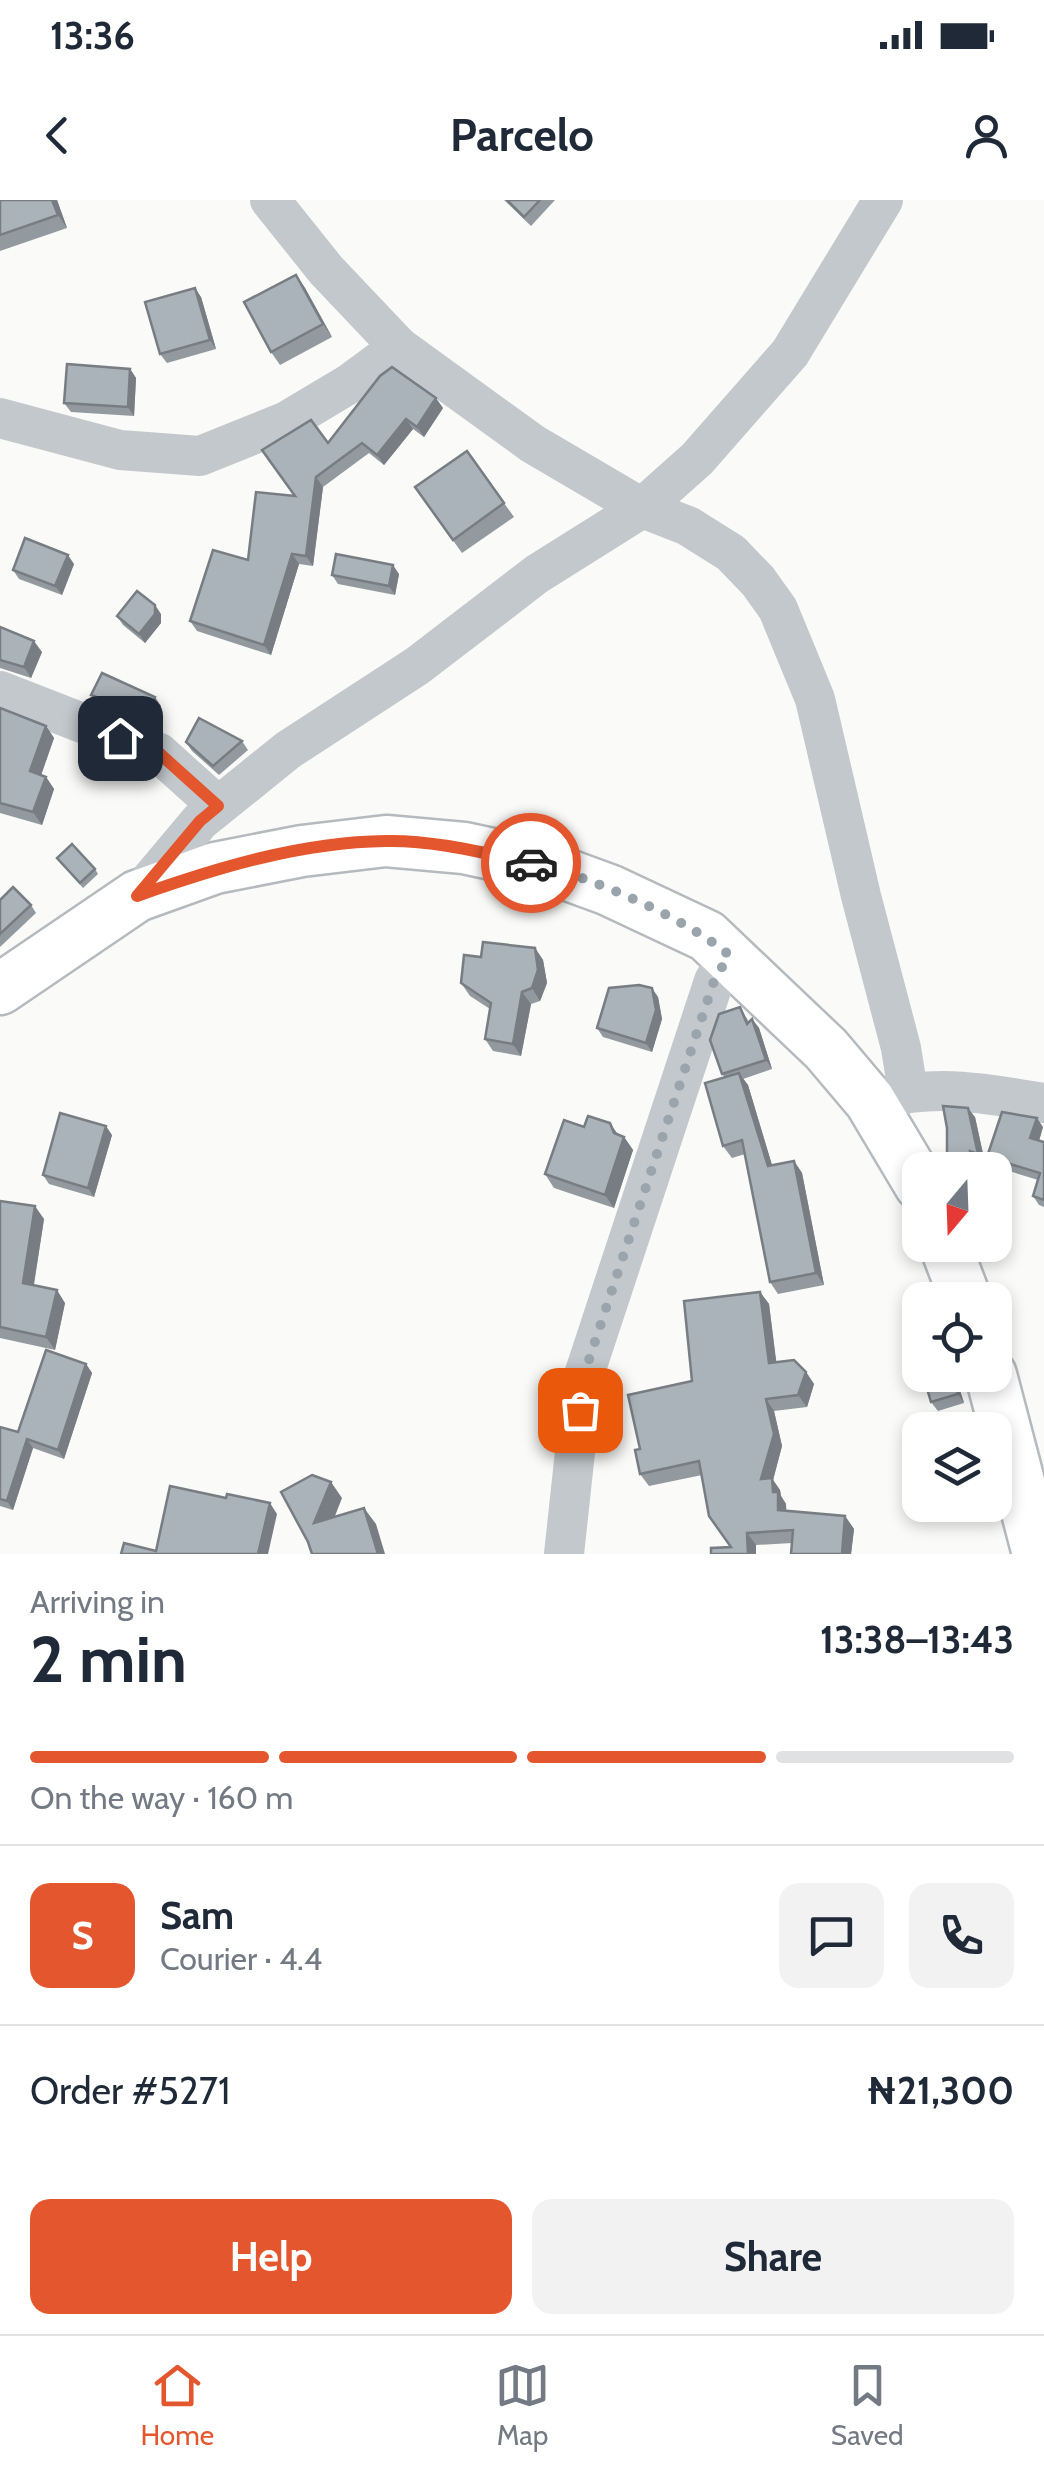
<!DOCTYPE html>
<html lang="en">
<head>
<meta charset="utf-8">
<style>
  body { margin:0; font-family:Cabin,sans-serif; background:#f2f2f3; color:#1f2937; height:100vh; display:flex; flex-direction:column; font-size:38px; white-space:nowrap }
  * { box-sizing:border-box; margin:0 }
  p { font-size:32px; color:#747a83 }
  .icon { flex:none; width:55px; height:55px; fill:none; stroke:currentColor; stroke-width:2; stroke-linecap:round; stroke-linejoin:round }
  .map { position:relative; height:1354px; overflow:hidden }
  .details { display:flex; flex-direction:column; background:#fff; flex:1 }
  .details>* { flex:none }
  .needle { width:65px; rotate:199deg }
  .tools { position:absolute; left:902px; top:952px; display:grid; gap:20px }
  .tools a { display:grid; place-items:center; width:110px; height:110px; border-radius:20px; background:#fff; box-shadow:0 5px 15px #0003; font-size:50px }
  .pin { position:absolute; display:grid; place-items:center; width:85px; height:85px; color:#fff; margin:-42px; border-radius:20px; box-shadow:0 5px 15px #0006 }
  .courier { position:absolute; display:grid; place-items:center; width:100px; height:100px; margin:-50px; border:8px solid #e4572e; border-radius:50%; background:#fff; color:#222; box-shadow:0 2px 12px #0007 }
  .headline em { font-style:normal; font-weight:700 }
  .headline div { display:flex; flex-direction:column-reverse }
  .headline { display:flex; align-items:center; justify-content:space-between; height:170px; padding:0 30px }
  h1 { font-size:65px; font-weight:700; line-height:75px }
  .bar { display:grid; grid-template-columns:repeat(4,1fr); gap:15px 10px; align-content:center; height:120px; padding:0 30px }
  .bar i { height:12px; border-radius:8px; background:#e0e1e3 }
  .bar .active { background:#e4572e }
  .bar p { grid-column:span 4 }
  .line { display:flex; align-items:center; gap:25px; padding:0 30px; border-top:2px solid #e0e1e3 }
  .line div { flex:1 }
  .round { display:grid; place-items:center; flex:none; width:105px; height:105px; border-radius:20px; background:#f2f2f3 }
  .primary-button { display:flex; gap:20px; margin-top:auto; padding:20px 30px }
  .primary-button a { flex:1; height:115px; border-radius:20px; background:#e4572e; color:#fff; font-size:40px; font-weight:700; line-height:115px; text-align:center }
  .primary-button a+a { background:#f2f2f3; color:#1f2937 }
  .status { display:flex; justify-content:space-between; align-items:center; height:70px; padding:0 50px; background:#fff; direction:ltr }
  .status svg { height:28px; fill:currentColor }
  header { display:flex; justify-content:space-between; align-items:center; height:130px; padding:0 30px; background:#fff; font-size:45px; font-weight:700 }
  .dock { display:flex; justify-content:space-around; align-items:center; height:140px; border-top:2px solid #e0e1e3; background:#fff; font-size:28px; color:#747a83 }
  .dock a { display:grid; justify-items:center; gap:5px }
  .dock .active { color:#e4572e }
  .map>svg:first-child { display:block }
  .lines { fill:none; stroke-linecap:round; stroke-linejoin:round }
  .major-casing { stroke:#b5babe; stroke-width:55 }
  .minor { stroke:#c3c8cc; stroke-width:40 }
  .major { stroke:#fff; stroke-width:50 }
  .wall { fill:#929a9f }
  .shaded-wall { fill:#777d82 }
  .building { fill:#aab3b9; stroke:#777d82; stroke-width:2.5 }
  .done { stroke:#99a4ac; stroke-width:10; stroke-dasharray:0 18 }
  .route { stroke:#e4572e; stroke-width:12 }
</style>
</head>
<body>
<div class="status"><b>13:36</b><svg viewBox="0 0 49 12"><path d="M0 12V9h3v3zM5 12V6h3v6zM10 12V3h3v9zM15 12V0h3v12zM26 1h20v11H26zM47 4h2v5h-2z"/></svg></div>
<header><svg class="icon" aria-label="back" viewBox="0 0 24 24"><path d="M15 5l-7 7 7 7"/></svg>Parcelo<svg class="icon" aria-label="person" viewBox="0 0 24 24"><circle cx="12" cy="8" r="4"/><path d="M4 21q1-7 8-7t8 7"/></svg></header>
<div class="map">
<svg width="1044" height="1354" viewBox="0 0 1044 1354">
  <rect width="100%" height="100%" fill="#fafaf8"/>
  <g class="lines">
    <defs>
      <g id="major">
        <path d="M 0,789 L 137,696 L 215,668 L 302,651 L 386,641 L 464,648 L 538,664 L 609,690 L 707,736 L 826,849 L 870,901 L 920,985"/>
        <path d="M 945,1045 L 966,1100"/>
        <path d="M 991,1175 L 1038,1354"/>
      </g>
    </defs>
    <use href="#major" class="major-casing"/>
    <g class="minor">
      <path d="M 270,0 L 326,70 L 399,147 L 533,244 L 642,308 L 688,326 L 731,353 L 758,381 L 778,409 L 815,499 L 861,696 L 901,848 L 908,892"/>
      <path d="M 0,218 L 120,250 L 200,256 L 287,221 L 349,184 L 399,147"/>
      <path d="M 0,491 L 159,553 L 218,606"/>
      <path d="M 137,696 L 200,621 L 288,550 L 417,466 L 537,374 L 642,308 L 697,259 L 790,153 L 883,0"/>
      <path d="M 885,898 C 938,884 991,894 1044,903"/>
      <path d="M 564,1354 L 583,1178 L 714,781 L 729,755"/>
    </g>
    <use href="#major" class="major"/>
  </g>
  <g class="wall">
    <path d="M 0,0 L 57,0 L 67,28 L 0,51 Z"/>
    <path d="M 504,0 L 555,0 L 531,26 Z"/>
    <path d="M 296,75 L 305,88 L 332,137 L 280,165 L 271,152 Z"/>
    <path d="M 201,97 L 216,149 L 167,163 L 160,154 Z"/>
    <path d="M 130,169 L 136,178 L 134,216 L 71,212 L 64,203 Z"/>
    <path d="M 443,208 L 424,237 L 413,229 L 384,265 L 369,253 L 323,287 L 313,366 L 299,364 L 271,455 L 197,431 L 190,421 L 248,360 L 295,296 L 328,243 Z"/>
    <path d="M 467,251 L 514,317 L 462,353 L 415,287 Z"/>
    <path d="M 74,364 L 62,395 L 19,379 L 13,370 Z"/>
    <path d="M 399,374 L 395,395 L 338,384 L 332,375 Z"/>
    <path d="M 161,414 L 161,423 L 145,443 L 123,425 L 117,416 Z"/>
    <path d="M 0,427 L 42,452 L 31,478 L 0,468 Z"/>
    <path d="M 91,495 L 161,506 L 152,525 L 98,504 Z"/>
    <path d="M 0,508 L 46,526 L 54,538 L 41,575 L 46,577 L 54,589 L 42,625 L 0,613 Z"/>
    <path d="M 242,541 L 248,550 L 219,575 L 192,551 L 186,542 Z"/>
    <path d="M 57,658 L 95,669 L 98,674 L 83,688 Z"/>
    <path d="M 0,700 L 31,705 L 36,713 L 0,747 Z"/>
    <path d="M 535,748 L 543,760 L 547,783 L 540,801 L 531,804 L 521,856 L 493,851 L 485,839 L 490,809 L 470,796 L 461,783 L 481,757 Z"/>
    <path d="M 658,797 L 662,819 L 652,852 L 603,837 L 597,828 Z"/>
    <path d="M 740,807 L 749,822 L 752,819 L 759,828 L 772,869 L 743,879 L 748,885 L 772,966 L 794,961 L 802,973 L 824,1085 L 778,1094 L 770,1082 L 745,954 L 732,958 L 723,946 L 725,878 L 722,874 Z"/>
    <path d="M 975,917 L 985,963 L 977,960 L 977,970 L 947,970 Z"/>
    <path d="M 584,927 L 624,937 L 633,950 L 614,1008 L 554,988 L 545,974 Z"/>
    <path d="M 1043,927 L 1039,941 L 1044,942 L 1044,1007 L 1039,1005 L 1033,996 L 1038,980 L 993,966 L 987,957 Z"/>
    <path d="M 112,935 L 94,997 L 49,984 L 43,975 Z"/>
    <path d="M 0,1001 L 44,1019 L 34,1085 L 65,1103 L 55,1150 L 0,1138 Z"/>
    <path d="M 760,1092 L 769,1104 L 776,1162 L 806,1172 L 814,1184 L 807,1207 L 774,1211 L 782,1246 L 773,1280 L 780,1290 L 781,1296 L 786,1304 L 786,1311 L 845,1316 L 854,1329 L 851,1354 L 791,1354 L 792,1343 L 756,1345 L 756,1354 L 711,1354 L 731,1347 L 702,1275 L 649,1286 L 640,1274 L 640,1249 Z"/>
    <path d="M 86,1164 L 92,1173 L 64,1259 L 33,1248 L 13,1310 L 0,1306 L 0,1227 L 18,1232 Z"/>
    <path d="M 955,1175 L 964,1203 L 938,1211 L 931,1202 Z"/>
  </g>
  <g class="shaded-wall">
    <path d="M 52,0 L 57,0 L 67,28 L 58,15 Z"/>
    <path d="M 296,75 L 305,88 L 332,137 L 323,124 Z"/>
    <path d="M 195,88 L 201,97 L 216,149 L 210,140 Z"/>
    <path d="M 130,169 L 136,178 L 134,216 L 128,207 Z"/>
    <path d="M 436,198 L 443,208 L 424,237 L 417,227 Z"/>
    <path d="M 406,219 L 413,229 L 384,265 L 377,255 Z"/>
    <path d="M 316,277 L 323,287 L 313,366 L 306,356 Z"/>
    <path d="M 292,354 L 299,364 L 271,455 L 264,445 Z"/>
    <path d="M 68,355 L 74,364 L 62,395 L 55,386 Z"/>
    <path d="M 393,365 L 399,374 L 395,395 L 389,386 Z"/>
    <path d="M 155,405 L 161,414 L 161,423 L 145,443 L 139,434 Z"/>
    <path d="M 34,441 L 42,452 L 31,478 L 24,467 Z"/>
    <path d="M 155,497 L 161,506 L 152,525 L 146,516 Z"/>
    <path d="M 46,526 L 54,538 L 38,584 L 30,571 Z"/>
    <path d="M 46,577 L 54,589 L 42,625 L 33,612 Z"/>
    <path d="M 535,748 L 543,760 L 547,783 L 540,801 L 532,788 Z"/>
    <path d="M 652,788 L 658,797 L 662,819 L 652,852 L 646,843 Z"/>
    <path d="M 522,792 L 531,804 L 521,856 L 513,844 Z"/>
    <path d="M 752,819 L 759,828 L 772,869 L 766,860 Z"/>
    <path d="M 739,873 L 748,885 L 776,978 L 768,966 Z"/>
    <path d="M 968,908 L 975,917 L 985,963 L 978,954 Z"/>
    <path d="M 1037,918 L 1043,927 L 1037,947 L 1030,938 Z"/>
    <path d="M 610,923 L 619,936 L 624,937 L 633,950 L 614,1008 L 605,995 L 614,933 Z"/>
    <path d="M 106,926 L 112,935 L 94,997 L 88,988 Z"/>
    <path d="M 970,951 L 977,960 L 977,970 L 971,970 Z"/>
    <path d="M 794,961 L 802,973 L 824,1085 L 816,1073 Z"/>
    <path d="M 35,1006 L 44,1019 L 32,1095 L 23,1083 Z"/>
    <path d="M 57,1090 L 65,1103 L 55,1150 L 46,1137 Z"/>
    <path d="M 760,1092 L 769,1104 L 778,1175 L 769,1163 Z"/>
    <path d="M 86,1164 L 92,1173 L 64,1259 L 58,1250 Z"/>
    <path d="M 806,1172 L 814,1184 L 807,1207 L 798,1195 Z"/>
    <path d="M 952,1175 L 955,1175 L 964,1203 L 958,1194 Z"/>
    <path d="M 766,1199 L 774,1211 L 782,1246 L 773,1280 L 780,1290 L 781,1296 L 786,1304 L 787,1323 L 761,1279 Z"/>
    <path d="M 27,1239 L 33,1248 L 13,1310 L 7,1301 Z"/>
    <path d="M 331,1282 L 342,1298 L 326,1339 L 314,1323 Z"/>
    <path d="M 270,1303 L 277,1314 L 268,1354 L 258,1354 Z"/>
    <path d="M 364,1308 L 376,1324 L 385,1354 L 378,1354 Z"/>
    <path d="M 845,1316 L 854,1329 L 851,1354 L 842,1354 Z"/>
    <path d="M 747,1333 L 756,1345 L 756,1354 L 748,1354 Z"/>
  </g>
  <g class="building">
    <path d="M 0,0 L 52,0 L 58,15 L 0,35 Z"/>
    <path d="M 507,0 L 540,0 L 524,17 Z"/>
    <path d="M 296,75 L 323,124 L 271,152 L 244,102 Z"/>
    <path d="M 195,88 L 210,140 L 160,154 L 145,102 Z"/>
    <path d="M 67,164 L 130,169 L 128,207 L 64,203 Z"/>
    <path d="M 392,167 L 436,198 L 417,227 L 406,219 L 377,255 L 362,243 L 316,277 L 306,356 L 292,354 L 264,445 L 190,421 L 213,350 L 248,360 L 256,292 L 295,296 L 262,250 L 311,220 L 328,243 L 380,176 Z"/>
    <path d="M 467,251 L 504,303 L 453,340 L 415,287 Z"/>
    <path d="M 25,338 L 68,355 L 55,386 L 13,370 Z"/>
    <path d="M 336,354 L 393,365 L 389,386 L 332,375 Z"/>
    <path d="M 137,391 L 155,405 L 155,414 L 139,434 L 117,416 Z"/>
    <path d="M 0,427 L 34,441 L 24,467 L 0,460 Z"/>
    <path d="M 102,473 L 155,497 L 146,516 L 91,495 Z"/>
    <path d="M 0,508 L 46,526 L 30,571 L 46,577 L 33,612 L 0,603 Z"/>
    <path d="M 199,518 L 242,541 L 213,566 L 186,542 Z"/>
    <path d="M 72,644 L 95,669 L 80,683 L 57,658 Z"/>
    <path d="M 13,687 L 31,705 L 0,734 L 0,700 Z"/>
    <path d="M 483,742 L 535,748 L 538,770 L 532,788 L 522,792 L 513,844 L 485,839 L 491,803 L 461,783 L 464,755 L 481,757 Z"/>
    <path d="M 639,785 L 652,788 L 656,810 L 646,843 L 597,828 L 609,788 Z"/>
    <path d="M 740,807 L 747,824 L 752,819 L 766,860 L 722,874 L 710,840 L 719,814 Z"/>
    <path d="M 739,873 L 768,966 L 794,961 L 816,1073 L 770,1082 L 742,940 L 723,946 L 705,883 Z"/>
    <path d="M 943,906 L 968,908 L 978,954 L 970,951 L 971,970 L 947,970 L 947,928 Z"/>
    <path d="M 1002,912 L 1037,918 L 1030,938 L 1044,942 L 1044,1000 L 1033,996 L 1040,973 L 987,957 Z"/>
    <path d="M 60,913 L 106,926 L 88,988 L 43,975 Z"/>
    <path d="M 588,916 L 610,923 L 614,933 L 624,937 L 605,995 L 545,974 L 564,920 L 584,927 Z"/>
    <path d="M 0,1001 L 35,1006 L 23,1083 L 57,1090 L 46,1137 L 0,1127 Z"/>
    <path d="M 760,1092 L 769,1163 L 794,1160 L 806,1172 L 798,1195 L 766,1199 L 774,1234 L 761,1279 L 772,1278 L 773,1292 L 778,1292 L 778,1310 L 845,1316 L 842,1354 L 791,1354 L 793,1330 L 747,1333 L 748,1354 L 711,1354 L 711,1348 L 731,1347 L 709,1316 L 699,1261 L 640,1274 L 635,1250 L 640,1249 L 628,1195 L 692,1181 L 684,1101 Z"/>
    <path d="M 920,1123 L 920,1165 L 908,1127 Z"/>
    <path d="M 46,1150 L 86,1164 L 58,1250 L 27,1239 L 7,1301 L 0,1299 L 0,1227 L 18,1232 Z"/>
    <path d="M 923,1175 L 952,1175 L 958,1194 L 931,1202 Z"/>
    <path d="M 312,1275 L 331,1282 L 314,1323 L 364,1308 L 378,1354 L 312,1354 L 308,1342 L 281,1292 Z"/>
    <path d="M 170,1286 L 226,1298 L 227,1294 L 270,1303 L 258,1354 L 121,1354 L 124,1343 L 156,1351 Z"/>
  </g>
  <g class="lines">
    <path class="done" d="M 531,663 C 587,675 686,718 729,755 L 714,781 L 583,1178 L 580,1210"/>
    <path class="route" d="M 120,538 L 159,553 L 218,606 L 200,621 L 137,696 C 216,668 301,642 386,641 C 434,640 484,653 531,663"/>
  </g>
</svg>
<div class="tools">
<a><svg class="needle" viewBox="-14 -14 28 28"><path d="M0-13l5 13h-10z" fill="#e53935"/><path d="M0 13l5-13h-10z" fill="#747a83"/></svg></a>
<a><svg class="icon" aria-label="locate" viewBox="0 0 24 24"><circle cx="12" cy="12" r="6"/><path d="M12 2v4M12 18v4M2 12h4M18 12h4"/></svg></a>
<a><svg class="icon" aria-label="layers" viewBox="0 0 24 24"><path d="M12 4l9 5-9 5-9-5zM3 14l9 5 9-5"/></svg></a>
</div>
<div class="pin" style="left:580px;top:1210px;background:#ea580c"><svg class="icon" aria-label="bag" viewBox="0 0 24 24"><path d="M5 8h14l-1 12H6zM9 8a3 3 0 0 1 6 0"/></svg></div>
<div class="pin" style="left:120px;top:538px;background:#1f2937"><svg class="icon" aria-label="home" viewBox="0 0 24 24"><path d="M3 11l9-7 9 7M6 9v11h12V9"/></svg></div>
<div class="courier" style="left:531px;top:663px"><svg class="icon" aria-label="car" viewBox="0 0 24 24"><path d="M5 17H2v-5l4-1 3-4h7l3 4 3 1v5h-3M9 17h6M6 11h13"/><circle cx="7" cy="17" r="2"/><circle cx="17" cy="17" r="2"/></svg></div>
</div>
<section class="details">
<div class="headline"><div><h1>2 min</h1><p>Arriving in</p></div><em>13:38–13:43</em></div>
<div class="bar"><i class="active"></i><i class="active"></i><i class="active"></i><i></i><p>On the way · 160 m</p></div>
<div class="line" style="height:180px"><b class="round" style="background:#e4572e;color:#fff">S</b><div><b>Sam</b><p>Courier · 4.4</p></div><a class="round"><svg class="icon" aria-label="chat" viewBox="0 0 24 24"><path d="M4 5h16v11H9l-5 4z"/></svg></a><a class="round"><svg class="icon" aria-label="phone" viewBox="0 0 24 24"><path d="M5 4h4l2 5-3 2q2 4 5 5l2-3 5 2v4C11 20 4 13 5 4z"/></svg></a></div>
<div class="line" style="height:130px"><div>Order #5271</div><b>₦21,300</b></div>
<div class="primary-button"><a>Help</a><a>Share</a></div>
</section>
<nav class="dock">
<a class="active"><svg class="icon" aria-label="home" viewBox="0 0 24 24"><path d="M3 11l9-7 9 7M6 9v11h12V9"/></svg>Home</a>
<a><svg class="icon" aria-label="map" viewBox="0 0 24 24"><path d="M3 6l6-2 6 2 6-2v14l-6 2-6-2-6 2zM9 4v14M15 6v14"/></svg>Map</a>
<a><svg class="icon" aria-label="saved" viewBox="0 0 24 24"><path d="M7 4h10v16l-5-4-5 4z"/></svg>Saved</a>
</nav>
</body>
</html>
